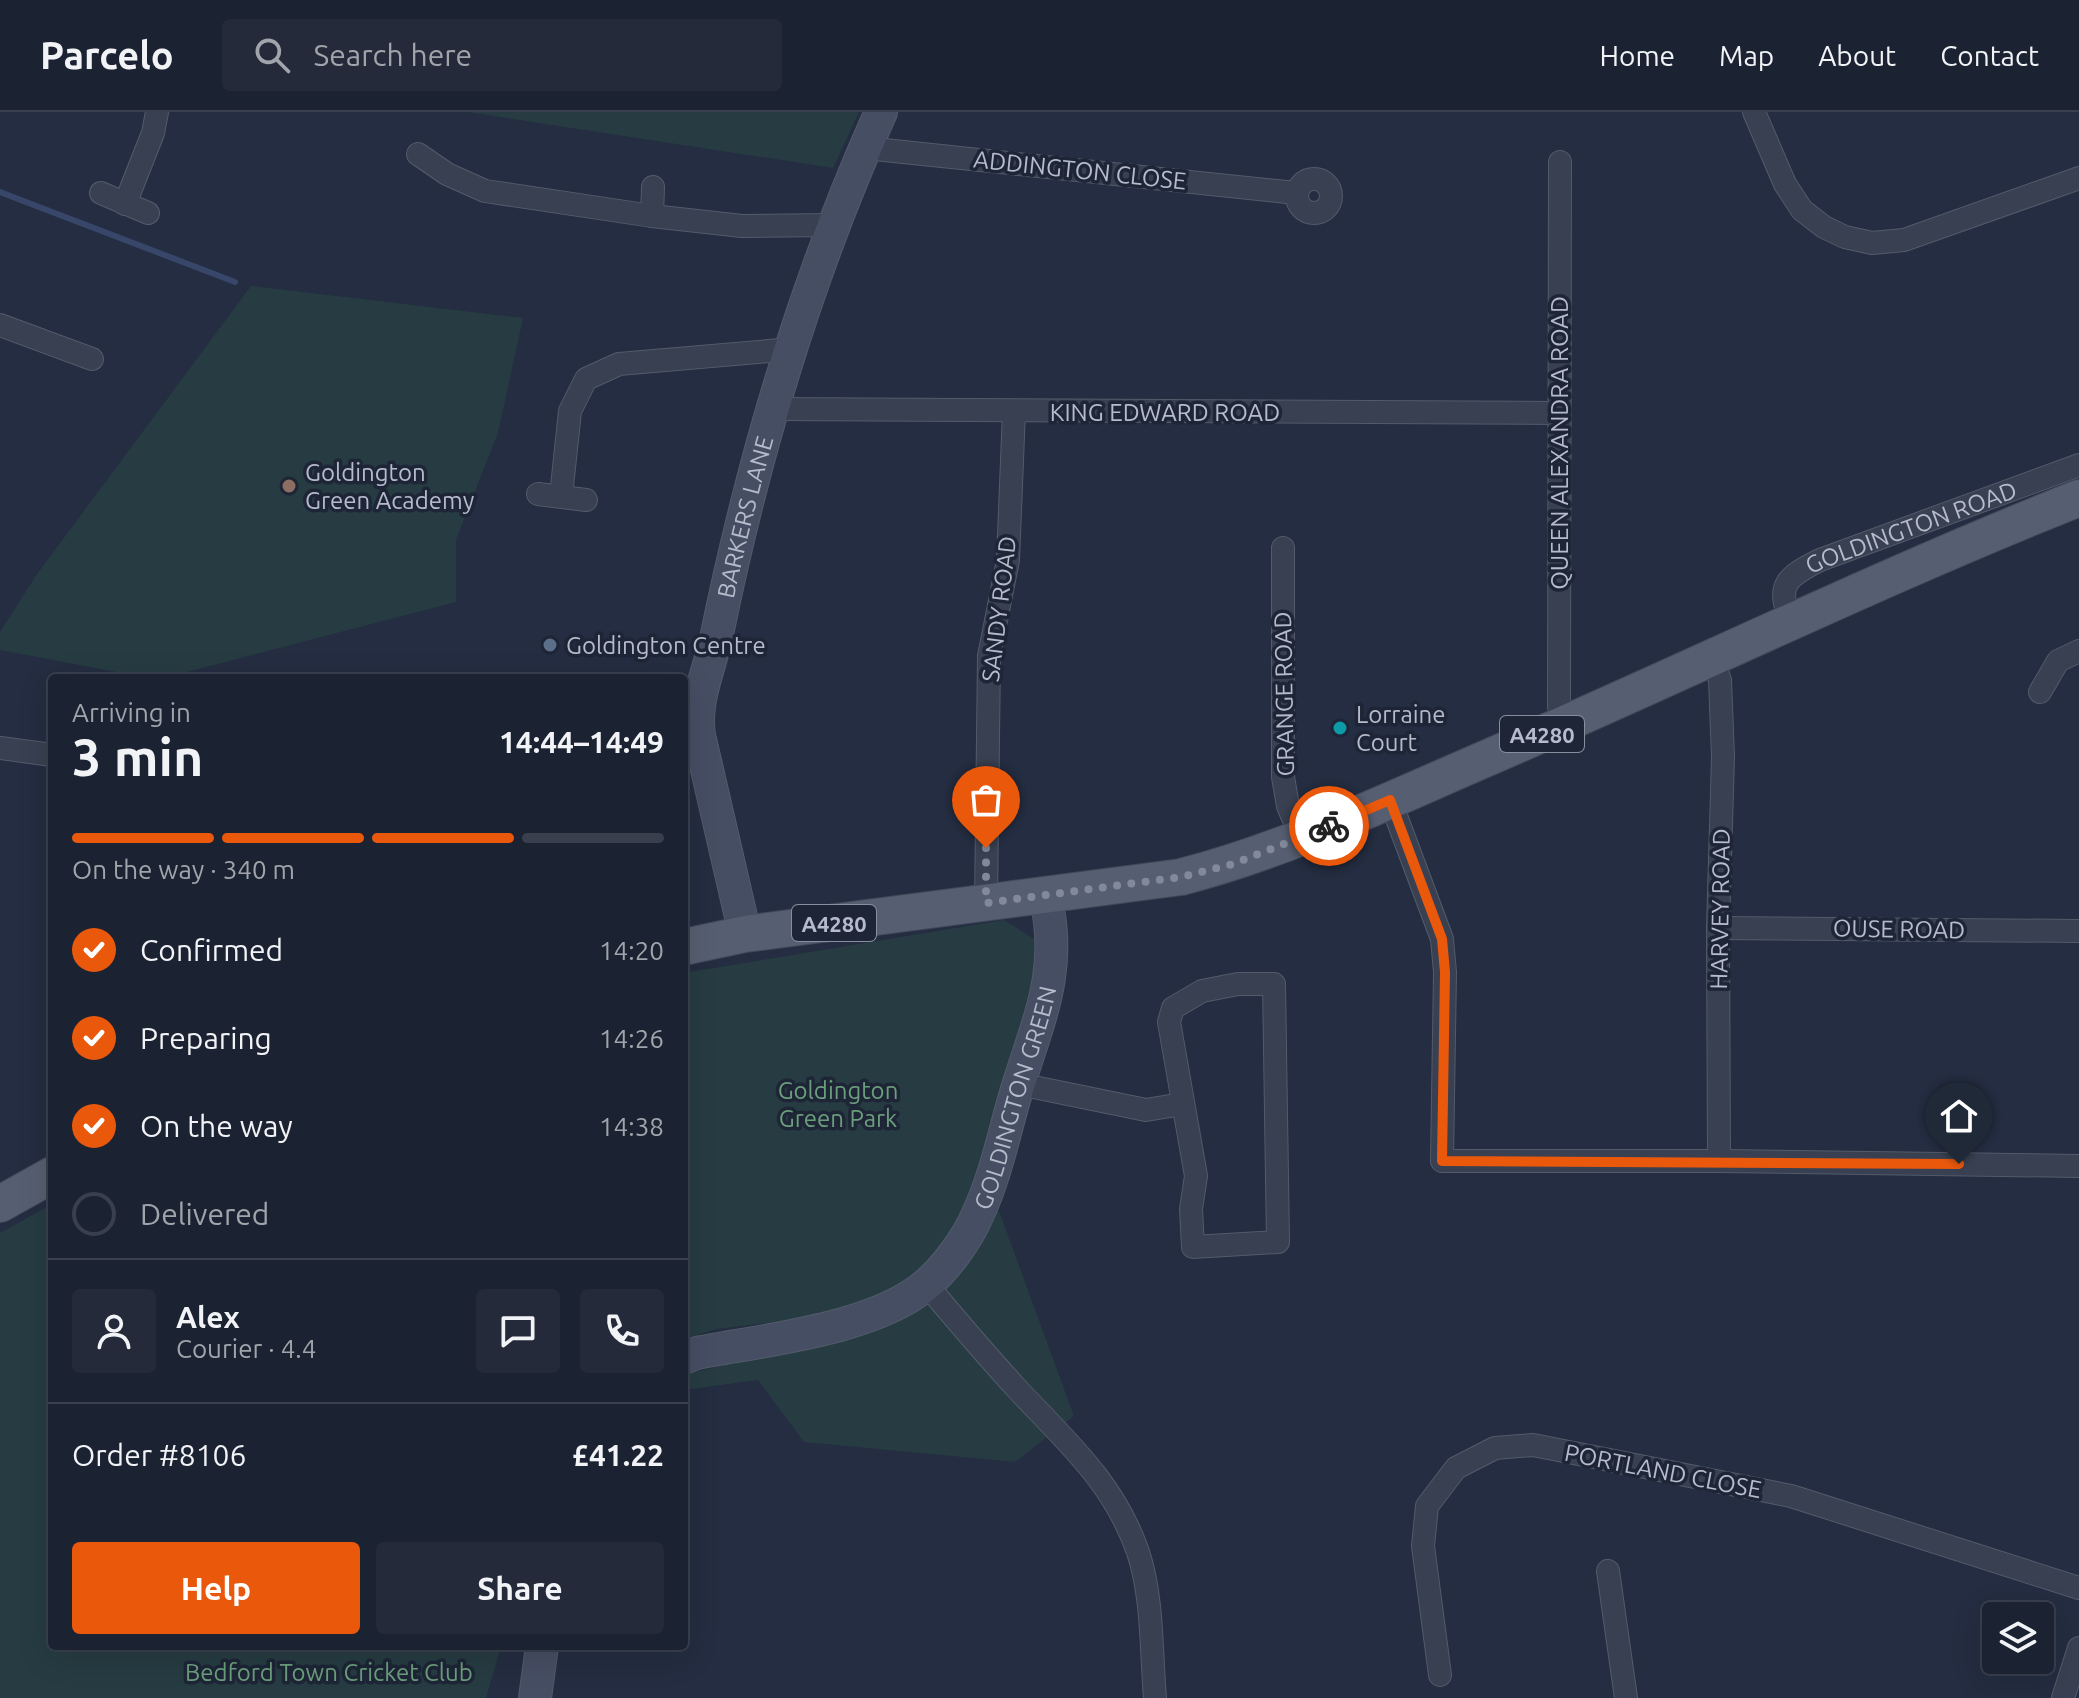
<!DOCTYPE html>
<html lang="en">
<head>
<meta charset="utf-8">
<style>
  body { margin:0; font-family:Ubuntu,sans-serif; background:#242a39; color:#f1f3f6; height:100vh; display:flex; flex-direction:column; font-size:30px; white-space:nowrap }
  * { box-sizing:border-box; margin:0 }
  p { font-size:26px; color:#a0a4ab }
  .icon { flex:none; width:44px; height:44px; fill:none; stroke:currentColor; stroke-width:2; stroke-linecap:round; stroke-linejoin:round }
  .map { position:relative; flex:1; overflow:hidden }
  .side { position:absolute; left:48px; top:562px; width:640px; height:976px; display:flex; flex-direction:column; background:#1b2231; border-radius:8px; box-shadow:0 8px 32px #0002,0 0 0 2px #393f4d }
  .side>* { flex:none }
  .buttons { position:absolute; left:1982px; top:1490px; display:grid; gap:16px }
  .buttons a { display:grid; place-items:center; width:72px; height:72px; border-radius:8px; background:#1b2231; box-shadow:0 8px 32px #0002,0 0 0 2px #393f4d; font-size:40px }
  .pin { position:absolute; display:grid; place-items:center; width:68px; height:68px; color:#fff; margin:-82px -34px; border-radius:50% 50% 50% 0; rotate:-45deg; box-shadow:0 0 8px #0007 }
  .pin .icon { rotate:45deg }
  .courier { position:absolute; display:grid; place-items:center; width:80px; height:80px; margin:-40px; border:6px solid #ea580c; border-radius:50%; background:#fff; color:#222; box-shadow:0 2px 10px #0007 }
  .summary em { font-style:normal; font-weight:700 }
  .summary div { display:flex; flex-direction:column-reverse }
  .summary { display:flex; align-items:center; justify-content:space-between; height:136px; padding:0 24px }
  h1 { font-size:52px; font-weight:700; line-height:60px }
  .bar { display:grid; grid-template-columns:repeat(4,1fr); gap:12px 8px; align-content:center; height:96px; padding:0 24px }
  .bar i { height:10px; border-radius:6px; background:#393f4d }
  .bar .selected { background:#ea580c }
  .bar p { grid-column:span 4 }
  .line { display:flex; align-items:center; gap:20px; padding:0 24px; border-top:2px solid #393f4d }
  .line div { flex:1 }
  .round { display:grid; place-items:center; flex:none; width:84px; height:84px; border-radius:8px; background:#242a39 }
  ol { padding:0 24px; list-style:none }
  li { display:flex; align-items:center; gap:24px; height:88px }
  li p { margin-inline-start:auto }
  li .icon { padding:8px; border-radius:50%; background:#ea580c; color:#fff; stroke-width:4 }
  li:last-child { color:#a0a4ab }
  li i { width:44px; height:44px; border:4px solid #393f4d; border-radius:50% }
  .primary-button { display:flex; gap:16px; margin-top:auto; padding:16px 24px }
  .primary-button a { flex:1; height:92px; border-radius:8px; background:#ea580c; color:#fff; font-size:32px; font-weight:700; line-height:92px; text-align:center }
  .primary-button a+a { background:#242a39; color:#f1f3f6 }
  header { display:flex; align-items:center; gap:48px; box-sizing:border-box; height:112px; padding:0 40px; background:#1b2231; border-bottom:2px solid #393f4d }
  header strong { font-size:38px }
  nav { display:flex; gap:44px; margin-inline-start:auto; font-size:28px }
  .search { width:560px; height:72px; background:#242a39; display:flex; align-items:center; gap:20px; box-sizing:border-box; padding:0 28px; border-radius:8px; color:#a0a4ab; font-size:30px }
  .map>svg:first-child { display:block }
  .green { fill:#263c42 }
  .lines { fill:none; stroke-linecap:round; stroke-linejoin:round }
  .stream { stroke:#374669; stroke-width:6 }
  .street-casing { stroke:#535b6b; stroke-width:24 }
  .secondary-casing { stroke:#535b6b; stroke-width:34 }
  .primary-casing { stroke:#42495a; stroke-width:38 }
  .street { stroke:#384051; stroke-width:22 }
  .secondary { stroke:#464e64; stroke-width:32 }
  .primary { stroke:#565e71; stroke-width:36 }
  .done { stroke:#82899b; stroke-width:8; stroke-dasharray:0 14.4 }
  .route { stroke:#ea580c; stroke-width:10 }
  .education-dot { fill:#8d6e63; stroke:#1d2536; stroke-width:3 }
  .service-dot { fill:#5c6f8a; stroke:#1d2536; stroke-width:3 }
  .culture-dot { fill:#0f9aa8; stroke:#1d2536; stroke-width:3 }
  .labels { text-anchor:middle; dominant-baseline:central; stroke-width:7; stroke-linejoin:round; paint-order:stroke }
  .shield { fill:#1d2536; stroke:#878e9e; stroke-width:2 }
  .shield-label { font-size:22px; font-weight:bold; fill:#b5bbcb }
  .street-label { font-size:24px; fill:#b5bbcb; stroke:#1d2536 }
  .poi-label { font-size:24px; fill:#b5bbcb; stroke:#1d2536; text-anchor:start }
  .park-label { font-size:24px; fill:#6b9e7c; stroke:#1d2536 }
</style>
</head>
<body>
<header>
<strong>Parcelo</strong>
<div class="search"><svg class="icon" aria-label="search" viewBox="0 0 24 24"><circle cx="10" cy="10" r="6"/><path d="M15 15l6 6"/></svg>Search here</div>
<nav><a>Home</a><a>Map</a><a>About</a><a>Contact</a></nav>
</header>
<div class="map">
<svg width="2079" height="1586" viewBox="0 0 2079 1586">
  <rect width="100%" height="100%" fill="#242d41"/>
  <g class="green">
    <path d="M 468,0 L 859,0 L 833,56 Z"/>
    <path d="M 251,174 L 523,206 L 498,321 L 456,428 L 456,490 L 164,566 L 148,566 L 0,538 L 0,520 L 37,462 Z"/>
    <path d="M 1004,808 L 1034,827 L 1036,849 L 1011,956 L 965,1102 L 923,1157 L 876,1187 L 824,1204 L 717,1217 L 684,1227 L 684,861 Z"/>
    <path d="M 52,1092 L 52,1534 L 501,1534 L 486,1586 L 0,1586 L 0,1121 Z"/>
    <path d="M 999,1099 L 1074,1304 L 1015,1350 L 804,1330 L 758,1268 L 684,1278 L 684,1263 L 868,1216 L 988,1100 Z"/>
  </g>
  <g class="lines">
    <path class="stream" d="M 0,80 L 235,170"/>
    <defs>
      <g id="street">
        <path d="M 1754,0 L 1785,72 L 1802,98 L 1824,115 L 1845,125 L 1872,131 L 1904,128 L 2079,66"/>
        <path d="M 865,36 L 1296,81"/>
        <path d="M 418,42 L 447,62 L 485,79 L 652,104 L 742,114 L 836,113"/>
        <path d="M 1560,50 L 1559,595 L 1566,612"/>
        <circle cx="1314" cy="84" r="17"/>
        <path d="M 101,81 L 148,101"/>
        <path d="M 125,92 L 153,21 L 157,0"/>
        <path d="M 652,104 L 653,75"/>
        <path d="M 0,213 L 92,247"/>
        <path d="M 772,297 L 1559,301"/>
        <path d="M 538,382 L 586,388"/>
        <path d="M 561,384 L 570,299 L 586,267 L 619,252 L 792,237"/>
        <path d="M 1283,436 L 1283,665 L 1288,694 L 1301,725"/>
        <path id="s1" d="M 1792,510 C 1774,473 1788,464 1820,448 L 2079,353"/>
        <path d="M 1712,546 L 1720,568 L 1723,645 L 1718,816 L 1719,1049"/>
        <path d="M 2040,580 L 2058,549 L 2079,539"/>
        <path d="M 0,636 L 52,643"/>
        <path d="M 1390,688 L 1442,827 L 1445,860 L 1442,1049 L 1719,1049 L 2079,1054"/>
        <path d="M 986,791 L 989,544 L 1008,448 L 1014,299"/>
        <path d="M 1718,816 L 2079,819"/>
        <path d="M 1238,872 L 1274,872 L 1278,1130 L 1193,1135 L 1191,1097 L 1196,1064 L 1169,910 L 1173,896 L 1202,879 Z"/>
        <path d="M 1019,972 L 1146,998 L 1182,992"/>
        <path d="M 927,1173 C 957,1209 987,1244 1019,1279 C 1068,1331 1114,1371 1138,1440 C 1153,1485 1151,1539 1155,1586"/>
        <path d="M 1608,1459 L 1626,1586"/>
        <path d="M 1440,1563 L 1423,1434 L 1427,1394 L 1456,1356 L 1495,1336 L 1533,1333 L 1791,1384 L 2079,1476"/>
        <path d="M 2063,1586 L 2079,1536"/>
      </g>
      <g id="secondary">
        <path id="s2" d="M 745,822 L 699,623 C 694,586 710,557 717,522 C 753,347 807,164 881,0"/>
        <path id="s3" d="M 684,1246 L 697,1241 C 764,1228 875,1217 927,1172 C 946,1156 967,1127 977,1104 C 997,1062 1005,1015 1019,971 C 1040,904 1063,855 1045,783"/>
        <path d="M 535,1586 L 542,1534"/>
      </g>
      <g id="primary">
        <path d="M 684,835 L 745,822 L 1181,765 C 1286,738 1385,690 1485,647 C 1684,561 1878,466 2079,386"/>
        <path d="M 0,1092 L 52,1063"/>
      </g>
    </defs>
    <use href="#street" class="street-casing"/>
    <use href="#secondary" class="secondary-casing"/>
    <use href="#primary" class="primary-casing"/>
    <use href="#street" class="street"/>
    <use href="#secondary" class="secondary"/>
    <use href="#primary" class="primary"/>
  </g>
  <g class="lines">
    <path class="done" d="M 986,736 L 986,791 L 1181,765 L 1233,752 L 1329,714"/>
    <path class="route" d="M 1329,714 L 1390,688 L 1442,827 L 1445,860 L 1442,1049 L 1959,1052"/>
  </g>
  <circle class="education-dot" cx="289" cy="374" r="8"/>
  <circle class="service-dot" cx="550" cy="533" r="8"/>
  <circle class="culture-dot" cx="1340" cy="616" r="8"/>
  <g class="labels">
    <g class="shield">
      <rect x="1500" y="604" width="84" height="36" rx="6"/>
      <rect x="792" y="793" width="84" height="36" rx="6"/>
    </g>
    <g class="shield-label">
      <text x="1542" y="622">A4280</text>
      <text x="834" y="811">A4280</text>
    </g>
    <g class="street-label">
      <text transform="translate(1080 58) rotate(6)">ADDINGTON CLOSE</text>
      <text x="1165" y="300">KING EDWARD ROAD</text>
      <text transform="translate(1559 331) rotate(-90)">QUEEN ALEXANDRA ROAD</text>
      <text stroke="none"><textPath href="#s2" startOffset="428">BARKERS LANE</textPath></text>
      <text stroke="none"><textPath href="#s1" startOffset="178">GOLDINGTON ROAD</textPath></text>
      <text transform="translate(999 497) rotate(-83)">SANDY ROAD</text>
      <text transform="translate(1284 582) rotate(-91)">GRANGE ROAD</text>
      <text transform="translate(1720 797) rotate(-89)">HARVEY ROAD</text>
      <text transform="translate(1899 817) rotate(1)">OUSE ROAD</text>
      <text stroke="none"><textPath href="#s3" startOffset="466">GOLDINGTON GREEN</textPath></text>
      <text transform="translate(1663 1359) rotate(11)">PORTLAND CLOSE</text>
    </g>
    <g class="poi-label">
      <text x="305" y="360">Goldington<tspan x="305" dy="28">Green Academy</tspan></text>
      <text x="566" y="533">Goldington Centre</text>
      <text x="1356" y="602">Lorraine<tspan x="1356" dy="28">Court</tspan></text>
    </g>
    <g class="park-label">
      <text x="838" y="978">Goldington<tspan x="838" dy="28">Green Park</tspan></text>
      <text x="329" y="1560">Bedford Town Cricket Club</text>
    </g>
  </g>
</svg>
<div class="buttons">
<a><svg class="icon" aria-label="layers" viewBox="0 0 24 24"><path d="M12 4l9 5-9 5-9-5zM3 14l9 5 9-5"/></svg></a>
</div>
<div class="pin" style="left:986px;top:736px;background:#ea580c"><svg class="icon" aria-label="bag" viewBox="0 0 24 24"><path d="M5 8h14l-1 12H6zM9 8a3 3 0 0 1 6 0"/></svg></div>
<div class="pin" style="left:1959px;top:1052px;background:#1f2937"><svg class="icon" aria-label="home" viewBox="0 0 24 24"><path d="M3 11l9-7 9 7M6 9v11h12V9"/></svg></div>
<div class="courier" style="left:1329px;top:714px"><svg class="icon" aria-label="bike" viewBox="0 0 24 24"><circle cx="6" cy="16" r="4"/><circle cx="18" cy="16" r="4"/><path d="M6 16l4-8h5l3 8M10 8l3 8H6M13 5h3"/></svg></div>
<section class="side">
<div class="summary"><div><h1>3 min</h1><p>Arriving in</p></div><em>14:44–14:49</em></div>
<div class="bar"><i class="selected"></i><i class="selected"></i><i class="selected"></i><i></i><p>On the way · 340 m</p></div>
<ol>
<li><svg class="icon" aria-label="check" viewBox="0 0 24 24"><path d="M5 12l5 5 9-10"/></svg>Confirmed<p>14:20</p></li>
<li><svg class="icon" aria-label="check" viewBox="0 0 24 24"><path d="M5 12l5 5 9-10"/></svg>Preparing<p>14:26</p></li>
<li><svg class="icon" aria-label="check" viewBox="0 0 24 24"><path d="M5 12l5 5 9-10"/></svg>On the way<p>14:38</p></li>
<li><i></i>Delivered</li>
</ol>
<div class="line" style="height:144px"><a class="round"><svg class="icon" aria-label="person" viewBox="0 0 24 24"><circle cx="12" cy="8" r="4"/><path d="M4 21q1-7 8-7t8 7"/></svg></a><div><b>Alex</b><p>Courier · 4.4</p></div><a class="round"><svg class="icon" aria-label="chat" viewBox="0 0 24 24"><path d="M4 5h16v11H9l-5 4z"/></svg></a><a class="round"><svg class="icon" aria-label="phone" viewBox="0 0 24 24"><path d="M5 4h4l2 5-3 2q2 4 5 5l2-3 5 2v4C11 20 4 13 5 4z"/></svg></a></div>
<div class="line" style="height:104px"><div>Order #8106</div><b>£41.22</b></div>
<div class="primary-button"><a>Help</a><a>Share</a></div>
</section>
</div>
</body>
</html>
